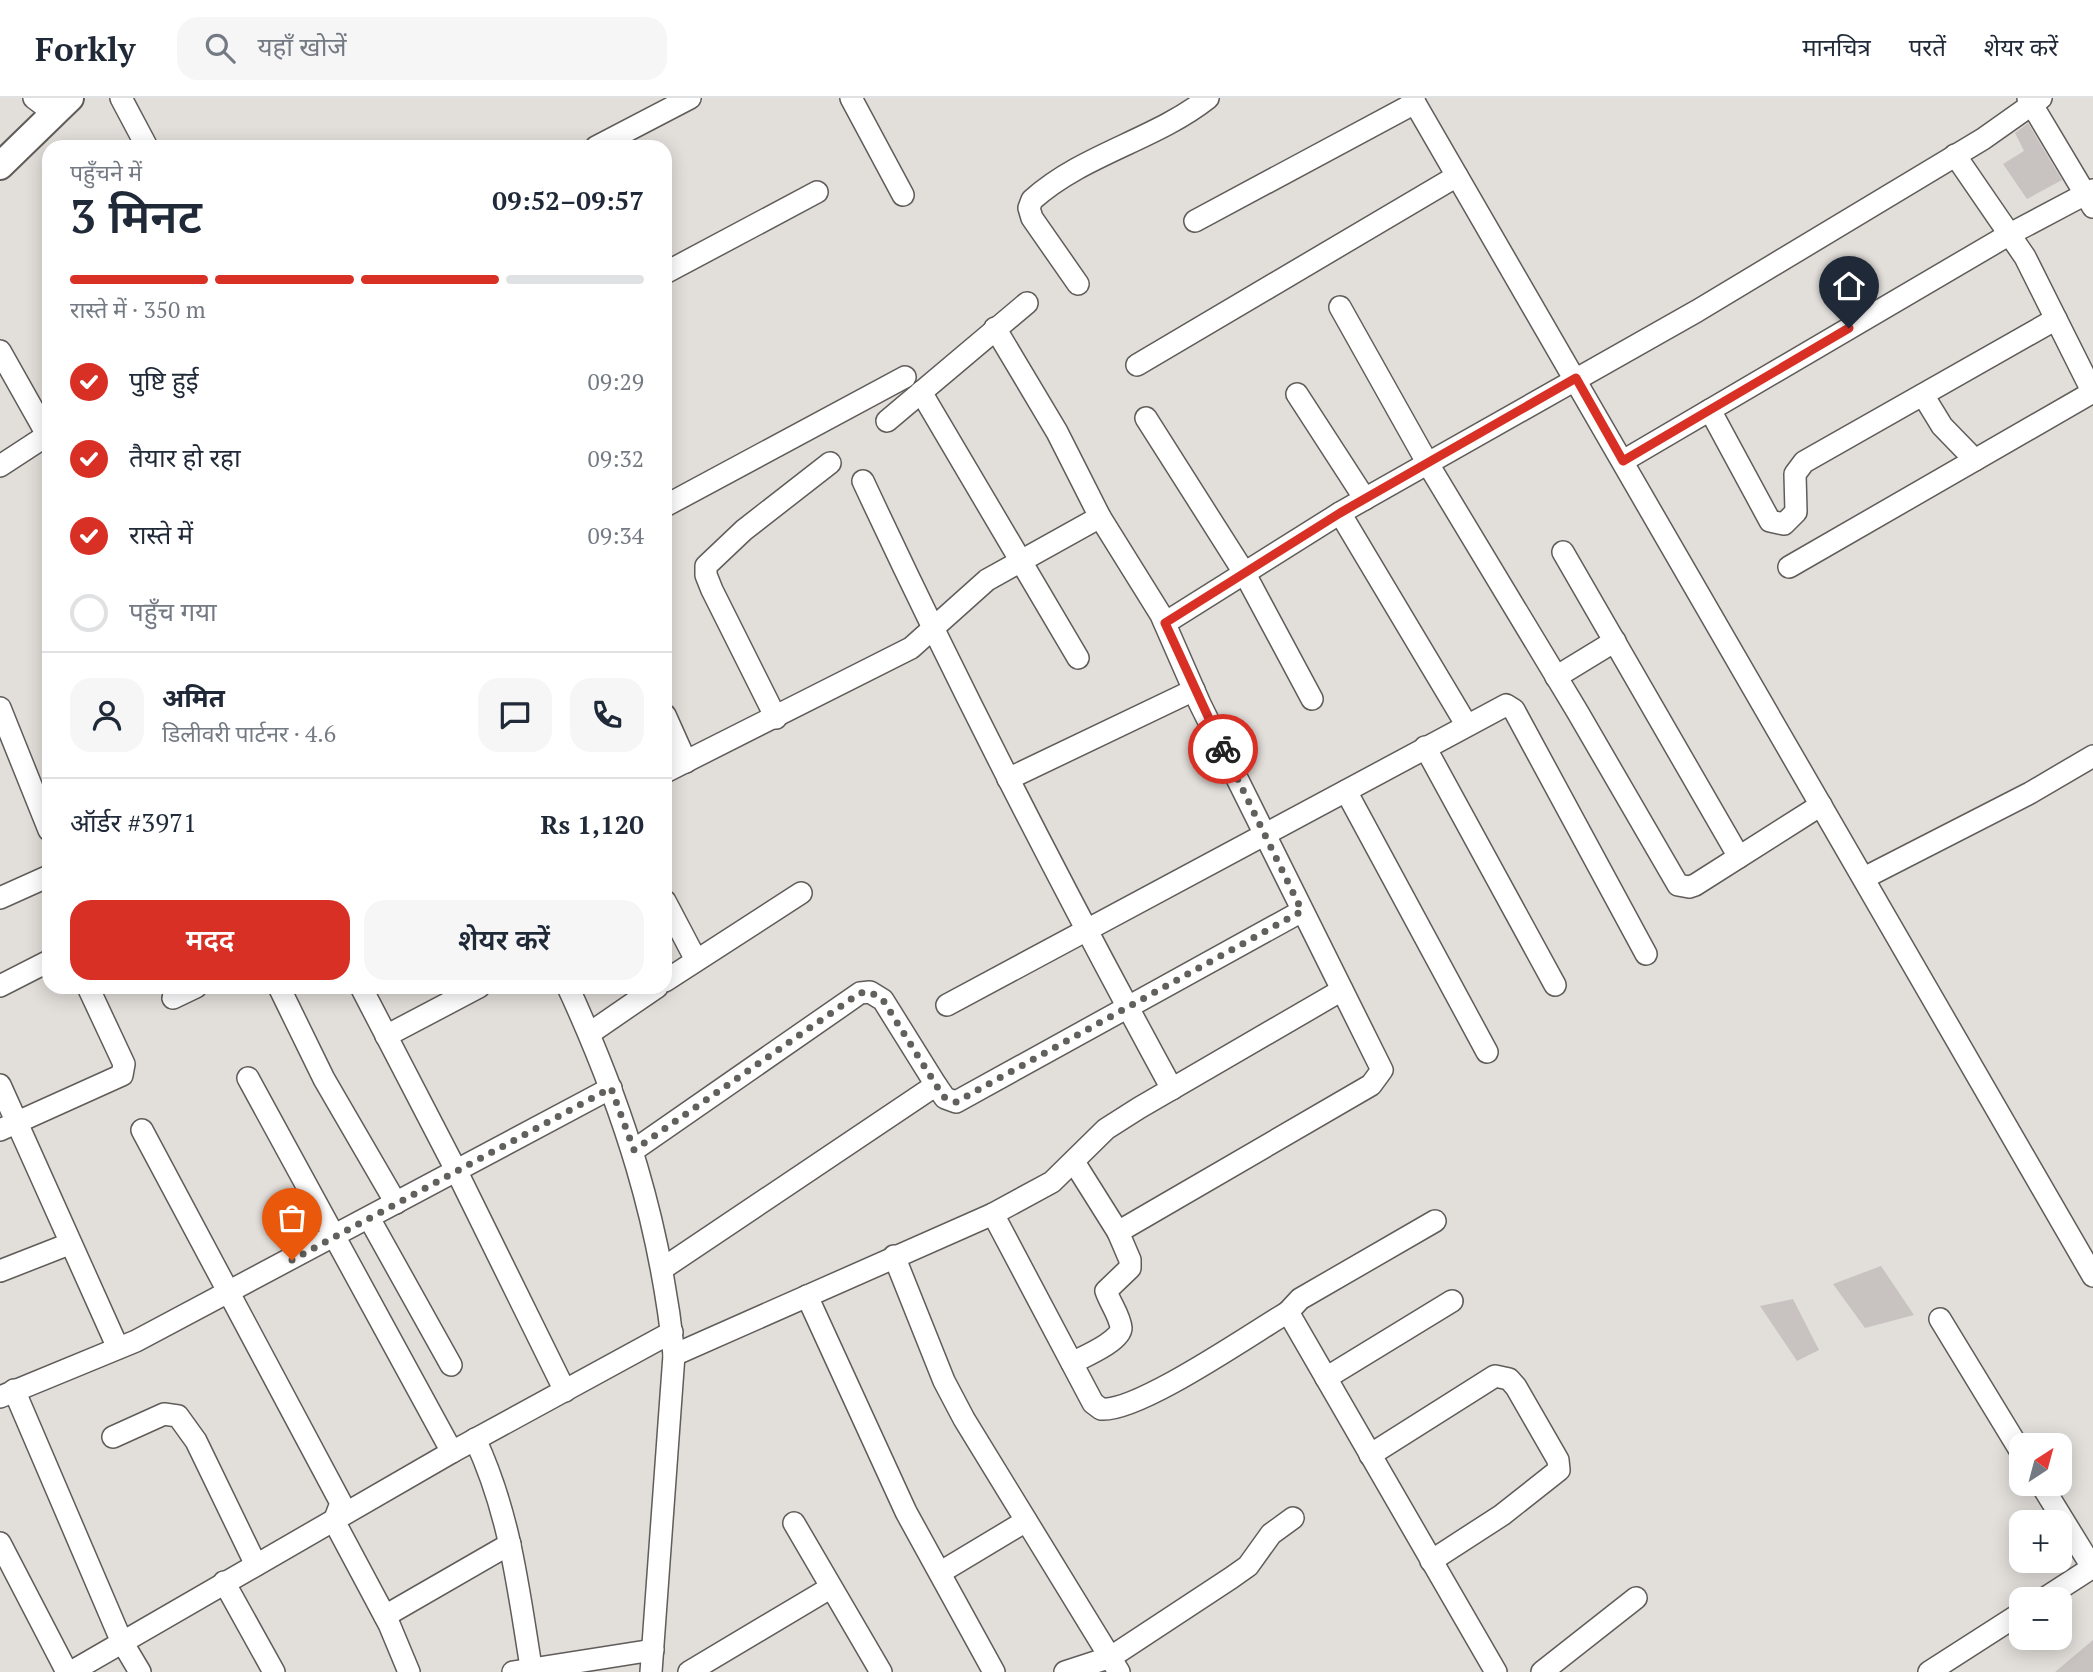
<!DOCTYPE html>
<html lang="hi">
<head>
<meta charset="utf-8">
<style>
  body { margin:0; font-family:"PT Serif","Noto Sans Devanagari",serif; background:#f6f6f7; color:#1f2937; height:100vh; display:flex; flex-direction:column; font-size:26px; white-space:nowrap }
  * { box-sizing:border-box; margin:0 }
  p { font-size:23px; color:#747a83 }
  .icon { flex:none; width:38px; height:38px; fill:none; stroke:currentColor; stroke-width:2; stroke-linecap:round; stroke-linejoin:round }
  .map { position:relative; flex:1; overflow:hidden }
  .side { position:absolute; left:42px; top:42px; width:630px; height:854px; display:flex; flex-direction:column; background:#fff; border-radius:21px; box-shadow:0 4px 18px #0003 }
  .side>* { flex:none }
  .needle { width:46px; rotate:36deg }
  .fabs { position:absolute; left:2009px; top:1335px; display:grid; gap:14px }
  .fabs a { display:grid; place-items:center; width:63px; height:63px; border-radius:14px; background:#fff; box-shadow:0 4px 18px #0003; font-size:35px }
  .pin { position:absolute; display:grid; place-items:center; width:60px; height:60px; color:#fff; margin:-72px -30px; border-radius:50% 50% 50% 0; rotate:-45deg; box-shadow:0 0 7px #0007 }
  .pin .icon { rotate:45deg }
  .courier { position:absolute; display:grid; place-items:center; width:70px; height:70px; margin:-35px; border:5px solid #d93025; border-radius:50%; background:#fff; color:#222; box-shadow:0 2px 9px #0007 }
  .head em { font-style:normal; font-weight:600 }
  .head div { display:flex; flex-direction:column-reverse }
  .head { display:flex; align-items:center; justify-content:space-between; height:119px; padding:0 28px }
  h1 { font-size:46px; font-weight:600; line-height:52px }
  .bar { display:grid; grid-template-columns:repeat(4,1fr); gap:10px 7px; align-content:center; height:84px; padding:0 28px }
  .bar i { height:9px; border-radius:5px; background:#e0e1e3 }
  .bar .current { background:#d93025 }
  .bar p { grid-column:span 4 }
  .line { display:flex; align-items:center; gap:18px; padding:0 28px; border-top:2px solid #e0e1e3 }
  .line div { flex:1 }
  .round { display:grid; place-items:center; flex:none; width:74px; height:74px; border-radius:21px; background:#f6f6f7 }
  ol { padding:0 28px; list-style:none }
  li { display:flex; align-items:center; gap:21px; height:77px }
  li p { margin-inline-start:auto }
  li .icon { padding:7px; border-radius:50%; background:#d93025; color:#fff; stroke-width:4 }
  li:last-child { color:#747a83 }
  li i { width:38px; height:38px; border:4px solid #e0e1e3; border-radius:50% }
  .action { display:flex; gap:14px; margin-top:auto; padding:14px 28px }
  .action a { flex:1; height:80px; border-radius:21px; background:#d93025; color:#fff; font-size:28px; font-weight:600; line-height:80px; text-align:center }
  .action a+a { background:#f6f6f7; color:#1f2937 }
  header { display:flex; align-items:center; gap:42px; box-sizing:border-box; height:98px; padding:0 35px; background:#fff; border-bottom:2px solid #e0e1e3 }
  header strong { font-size:33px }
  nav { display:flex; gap:38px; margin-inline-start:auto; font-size:24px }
  .search { width:490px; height:63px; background:#f6f6f7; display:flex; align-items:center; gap:18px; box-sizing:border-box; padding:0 24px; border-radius:21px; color:#747a83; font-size:26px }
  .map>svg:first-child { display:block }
  .building { fill:#c8c3c0 }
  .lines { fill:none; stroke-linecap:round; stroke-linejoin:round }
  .minor-casing { stroke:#5f5c59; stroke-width:24 }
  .major-casing { stroke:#5f5c59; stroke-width:30 }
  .minor { stroke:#fff; stroke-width:21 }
  .major { stroke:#fff; stroke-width:26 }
  .done { stroke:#62605d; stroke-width:7; stroke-dasharray:0 12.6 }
  .route { stroke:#d93025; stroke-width:9 }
</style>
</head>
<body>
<header>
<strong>Forkly</strong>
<div class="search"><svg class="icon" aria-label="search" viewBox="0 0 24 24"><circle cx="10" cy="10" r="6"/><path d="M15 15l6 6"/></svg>यहाँ खोजें</div>
<nav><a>मानचित्र</a><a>परतें</a><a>शेयर करें</a></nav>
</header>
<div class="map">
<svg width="2093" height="1574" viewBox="0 0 2093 1574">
  <rect width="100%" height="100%" fill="#e2deda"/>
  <g class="building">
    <path d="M 2028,25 L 2062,82 L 2027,101 L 2003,66 L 2024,53 L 2015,35 Z"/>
    <path d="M 1881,1168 L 1914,1217 L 1865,1230 L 1833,1186 Z"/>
    <path d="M 1793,1201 L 1819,1252 L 1797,1263 L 1760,1208 Z"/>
    <path d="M 2093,1542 L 2093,1574 L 2055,1574 Z"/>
  </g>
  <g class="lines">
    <defs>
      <g id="minor">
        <path d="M 34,0 L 54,15"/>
        <path d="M 121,0 L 147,49"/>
        <path d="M 851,0 L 903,97"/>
        <path d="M 1412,0 L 2093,1178"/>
        <path d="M 2028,0 L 2093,109"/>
        <path d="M 596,49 L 690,0"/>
        <path d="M 1955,57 L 2025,159 L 2093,295"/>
        <path d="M 1195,123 L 1415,5"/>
        <path d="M 665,175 L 817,94"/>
        <path d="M 1078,186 L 1032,120 L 1029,110 L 1032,102 C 1083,56 1155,42 1208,0"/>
        <path d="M 1340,209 L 1428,366 L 1577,613 L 1678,787 L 1689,789 L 1695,787 L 1821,707"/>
        <path d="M 995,230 L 1057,334 L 1100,419 L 1161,517 L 1200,606 L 1382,972 L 1371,987 L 1118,1134 L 1074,1064"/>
        <path d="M 0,253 L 49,340"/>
        <path d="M 1137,267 L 1457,78"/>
        <path d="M 921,294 L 1078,560"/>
        <path d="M 1297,296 L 1365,401"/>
        <path d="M 1923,297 L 1942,328 L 1975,362"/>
        <path d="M 1710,312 L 1770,423 L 1784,426 L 1796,414 L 1795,376 L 1804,364 L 2056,221"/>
        <path d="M 1146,320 L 1245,476 L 1312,601"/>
        <path d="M 887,323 L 1027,205"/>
        <path d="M 1623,363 L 2010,136 L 2093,92"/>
        <path d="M 0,368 L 49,336"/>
        <path d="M 863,383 C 959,589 1063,791 1172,991"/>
        <path d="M 665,408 L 905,279"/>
        <path d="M 1340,415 L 1466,626"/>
        <path d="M 1563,454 L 1739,759"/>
        <path d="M 1789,469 L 2093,294"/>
        <path d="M 1165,525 L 1340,415 L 1697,213 L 1983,41 L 2041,0"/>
        <path d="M 1556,579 L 1615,543"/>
        <path d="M 0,610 L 49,732"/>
        <path d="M 665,617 L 686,664"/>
        <path d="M 776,620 L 712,492 L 706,477 L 706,468 L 744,432 L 830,365"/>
        <path d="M 1425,649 L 1555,887"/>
        <path d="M 665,674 L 911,550 L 987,482 L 1100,419"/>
        <path d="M 1008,681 L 1194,592"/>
        <path d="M 1346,693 L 1487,954"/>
        <path d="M 1864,780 L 2030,695 L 2093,658"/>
        <path d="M 0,800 L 49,778"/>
        <path d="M 665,803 L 696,862"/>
        <path d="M 665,883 L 801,795"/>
        <path d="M 0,888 L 49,863"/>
        <path d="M 279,889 L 324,981 L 396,1105"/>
        <path d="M 361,889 L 457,1074 L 565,1293"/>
        <path d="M 568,889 C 624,1011 660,1124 674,1257 L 651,1574"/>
        <path d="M 173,900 L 196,889"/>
        <path d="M 947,907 L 1506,607 L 1514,612 L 1646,856"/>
        <path d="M 590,935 L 657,889"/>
        <path d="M 386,938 L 479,889"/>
        <path d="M 248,980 L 452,1354"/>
        <path d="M 0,987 L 118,1250"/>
        <path d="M 0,1032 L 122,977 L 124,966 L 88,889"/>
        <path d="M 142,1032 L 341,1405 L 334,1423 L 389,1526 L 409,1574"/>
        <path d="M 634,1052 L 860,895 L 870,894 L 883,902 L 936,987"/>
        <path d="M 993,1116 L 1052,1084 L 1106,1031 L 1139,1010 L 1342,892"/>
        <path d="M 369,1120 L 451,1267"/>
        <path d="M 894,1158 L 944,1283 L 964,1321 L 1119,1574"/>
        <path d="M 662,1171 L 936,987 L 945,1000 L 956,1004 L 1302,813"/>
        <path d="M 0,1173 L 69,1146"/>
        <path d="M 807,1198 L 906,1414 L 994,1574"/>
        <path d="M 1288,1214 L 1300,1201 L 1435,1123"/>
        <path d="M 1940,1221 L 2021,1354"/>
        <path d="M 674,1257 L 993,1116 L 1093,1305 L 1101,1311 C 1137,1315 1251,1236 1288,1214 L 1496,1574"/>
        <path d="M 1072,1265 C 1083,1259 1121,1243 1121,1230 C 1120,1218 1110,1205 1106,1193 L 1130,1170 L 1130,1162 L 1118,1134"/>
        <path d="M 1326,1280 L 1452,1203"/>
        <path d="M 14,1292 L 121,1542 L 140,1574"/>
        <path d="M 0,1299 L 136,1243 L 611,990"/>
        <path d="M 113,1339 L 164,1316 L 178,1318 L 196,1343 L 256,1467"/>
        <path d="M 475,1341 C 510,1416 518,1489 531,1569"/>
        <path d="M 1370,1357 L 1495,1278 L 1509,1281 L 1516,1289 L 1558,1362 L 1559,1372 L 1502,1417 L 1431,1463"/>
        <path d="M 2041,1386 L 2092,1469"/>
        <path d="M 794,1425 L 881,1574"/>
        <path d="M 0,1445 L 67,1574"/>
        <path d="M 941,1474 L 1026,1423"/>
        <path d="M 224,1484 L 274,1574"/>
        <path d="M 2042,1502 L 2093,1469"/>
        <path d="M 385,1518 L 510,1446"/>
        <path d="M 71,1574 L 452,1354 L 672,1234"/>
        <path d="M 513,1574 L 653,1552"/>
        <path d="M 689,1574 L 830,1490"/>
        <path d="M 1065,1574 L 1111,1559 L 1231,1480 L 1248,1468 L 1271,1436 L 1293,1420"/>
        <path d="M 1542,1574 L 1636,1500"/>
        <path d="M 1929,1574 L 2021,1515"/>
      </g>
      <path id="major" d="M 0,68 L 70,0"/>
    </defs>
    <use href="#minor" class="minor-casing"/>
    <use href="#major" class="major-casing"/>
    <use href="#minor" class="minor"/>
    <use href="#major" class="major"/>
  </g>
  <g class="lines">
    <path class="done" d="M 292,1162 L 611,990 L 634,1052 L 860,895 L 870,894 L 883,902 L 936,987 L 945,1000 L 956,1004 L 1302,813 L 1223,651"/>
    <path class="route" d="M 1223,651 L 1165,525 L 1340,415 L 1576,280 L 1623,363 L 1849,230"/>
  </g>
</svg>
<div class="fabs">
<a><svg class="needle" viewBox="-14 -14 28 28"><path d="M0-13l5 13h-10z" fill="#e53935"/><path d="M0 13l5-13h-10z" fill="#747a83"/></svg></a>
<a>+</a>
<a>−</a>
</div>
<div class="pin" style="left:292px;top:1162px;background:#ea580c"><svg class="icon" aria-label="bag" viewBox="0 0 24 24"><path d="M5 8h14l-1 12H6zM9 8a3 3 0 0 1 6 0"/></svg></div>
<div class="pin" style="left:1849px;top:230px;background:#1f2937"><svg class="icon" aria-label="home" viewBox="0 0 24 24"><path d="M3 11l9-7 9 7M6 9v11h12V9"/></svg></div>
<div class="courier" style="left:1223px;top:651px"><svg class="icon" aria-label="bike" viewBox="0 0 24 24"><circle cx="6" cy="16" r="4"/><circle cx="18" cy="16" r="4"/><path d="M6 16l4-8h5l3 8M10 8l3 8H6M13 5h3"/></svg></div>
<section class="side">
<div class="head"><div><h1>3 मिनट</h1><p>पहुँचने में</p></div><em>09:52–09:57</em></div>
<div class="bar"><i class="current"></i><i class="current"></i><i class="current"></i><i></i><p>रास्ते में · 350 m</p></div>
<ol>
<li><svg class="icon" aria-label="check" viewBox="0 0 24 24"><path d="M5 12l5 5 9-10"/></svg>पुष्टि हुई<p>09:29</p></li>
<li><svg class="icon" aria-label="check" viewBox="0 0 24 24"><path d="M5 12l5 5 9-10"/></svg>तैयार हो रहा<p>09:32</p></li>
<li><svg class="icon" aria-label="check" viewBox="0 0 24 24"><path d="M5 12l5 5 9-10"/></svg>रास्ते में<p>09:34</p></li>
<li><i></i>पहुँच गया</li>
</ol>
<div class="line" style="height:126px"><a class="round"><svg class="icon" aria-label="person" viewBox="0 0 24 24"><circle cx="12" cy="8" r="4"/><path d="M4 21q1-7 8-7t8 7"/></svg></a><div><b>अमित</b><p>डिलीवरी पार्टनर · 4.6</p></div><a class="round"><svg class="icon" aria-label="chat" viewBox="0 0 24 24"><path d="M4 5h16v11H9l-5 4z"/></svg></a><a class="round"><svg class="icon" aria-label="phone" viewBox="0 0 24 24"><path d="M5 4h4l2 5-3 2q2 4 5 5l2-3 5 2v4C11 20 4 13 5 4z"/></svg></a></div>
<div class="line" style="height:91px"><div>ऑर्डर #3971</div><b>Rs 1,120</b></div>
<div class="action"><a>मदद</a><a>शेयर करें</a></div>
</section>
</div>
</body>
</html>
